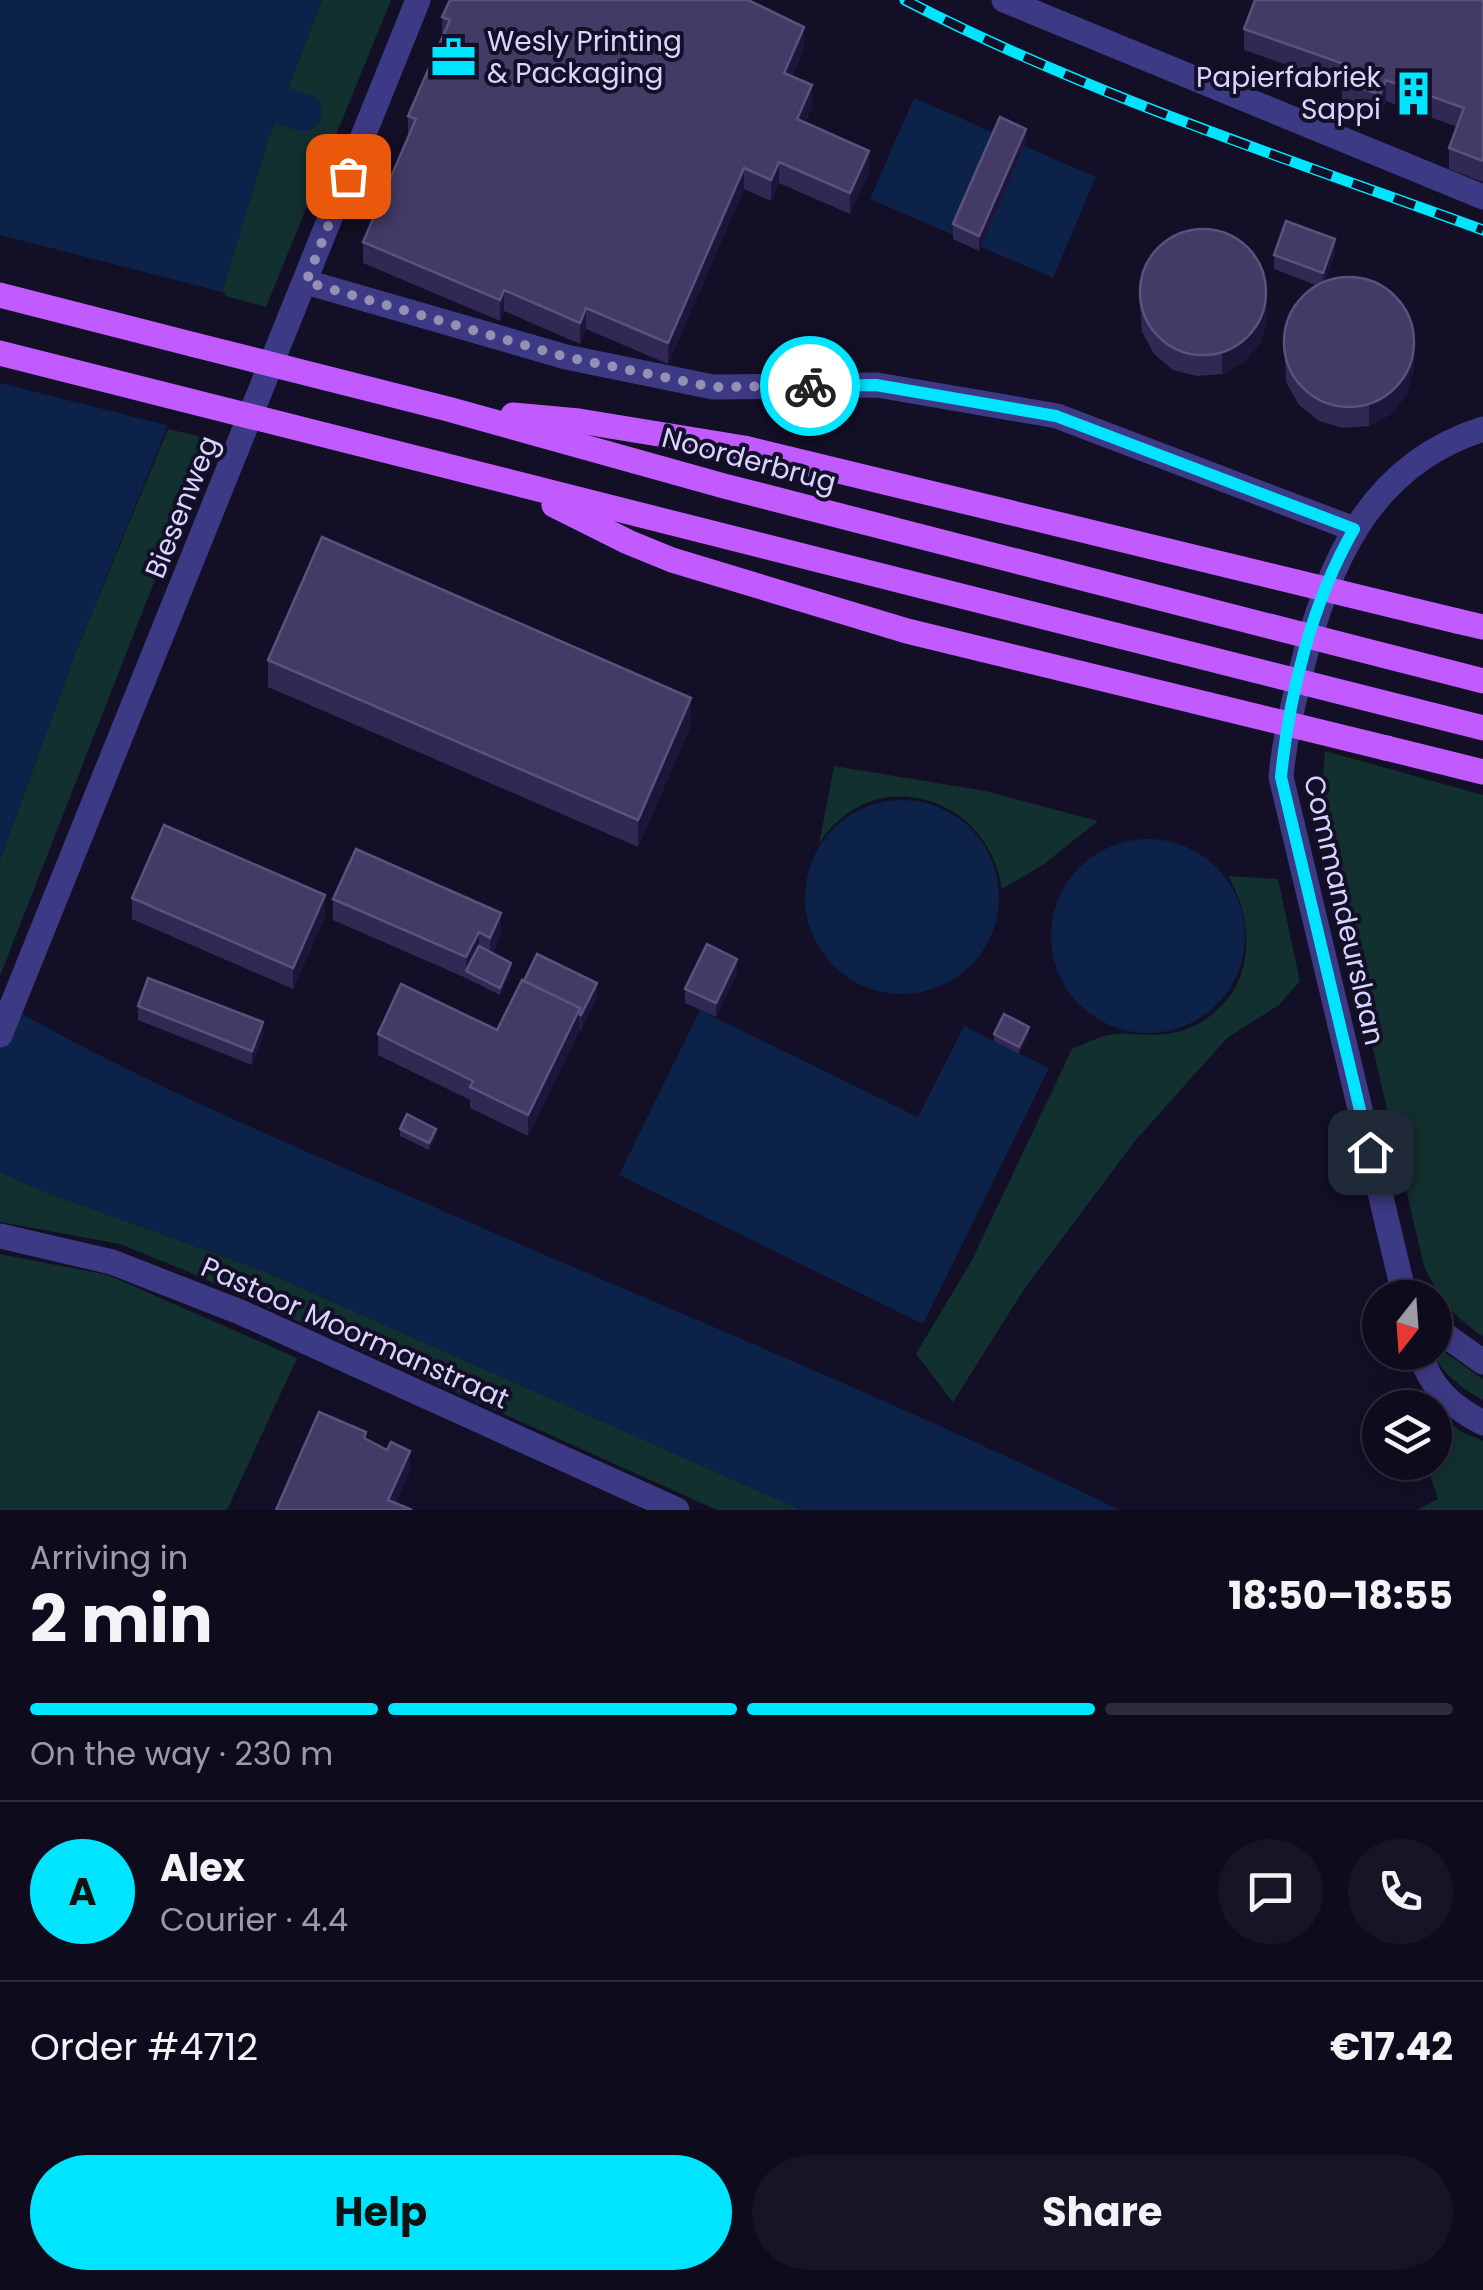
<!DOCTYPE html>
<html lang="en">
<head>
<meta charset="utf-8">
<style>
  body { margin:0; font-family:Poppins,sans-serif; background:#171425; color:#f1f3f6; height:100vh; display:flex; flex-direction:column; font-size:38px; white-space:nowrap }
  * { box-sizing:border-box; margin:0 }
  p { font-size:32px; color:#9b9ba3 }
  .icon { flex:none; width:55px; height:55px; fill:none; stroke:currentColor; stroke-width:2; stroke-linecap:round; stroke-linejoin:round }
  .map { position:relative; height:1510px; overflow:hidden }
  .details { display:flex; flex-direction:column; background:#0e0b1c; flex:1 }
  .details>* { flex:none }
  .needle { width:65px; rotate:197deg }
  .tools { position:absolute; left:1362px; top:1280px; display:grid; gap:20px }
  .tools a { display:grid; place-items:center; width:90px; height:90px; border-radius:50%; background:#0e0b1c; box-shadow:0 5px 25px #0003,0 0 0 2px #2e2b3b; font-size:50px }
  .pin { position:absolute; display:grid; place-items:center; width:85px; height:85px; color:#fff; margin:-42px; border-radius:20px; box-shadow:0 5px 15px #0006 }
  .courier { position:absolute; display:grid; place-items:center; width:100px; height:100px; margin:-50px; border:8px solid #00e5ff; border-radius:50%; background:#fff; color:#222; box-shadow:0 2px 12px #0007 }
  .overview em { font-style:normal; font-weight:700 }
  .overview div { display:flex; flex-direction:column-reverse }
  .overview { display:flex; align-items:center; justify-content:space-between; height:170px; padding:0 30px }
  h1 { font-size:65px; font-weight:700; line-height:75px }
  .bar { display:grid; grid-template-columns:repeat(4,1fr); gap:15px 10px; align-content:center; height:120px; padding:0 30px }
  .bar i { height:12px; border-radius:8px; background:#2e2b3b }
  .bar .current { background:#00e5ff }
  .bar p { grid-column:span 4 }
  .line { display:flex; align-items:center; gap:25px; padding:0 30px; border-top:2px solid #2e2b3b }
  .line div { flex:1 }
  .round { display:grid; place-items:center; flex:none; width:105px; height:105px; border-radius:52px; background:#171425 }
  .cta { display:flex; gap:20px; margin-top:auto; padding:20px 30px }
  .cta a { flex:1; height:115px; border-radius:60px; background:#00e5ff; color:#111; font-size:40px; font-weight:700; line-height:115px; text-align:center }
  .cta a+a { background:#171425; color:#f1f3f6 }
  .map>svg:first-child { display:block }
  .green { fill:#12302f }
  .water { fill:#0c2248 }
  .pier { fill:#130f26 }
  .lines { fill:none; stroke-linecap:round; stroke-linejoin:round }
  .canal { stroke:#0c2248; stroke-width:38 }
  .minor { stroke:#3d3a85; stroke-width:25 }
  .major { stroke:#c25bff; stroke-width:25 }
  .rail-casing { stroke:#00e5ff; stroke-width:11 }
  .rail { stroke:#130f26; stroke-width:8; stroke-dasharray:22; stroke-linecap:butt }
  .major-bridge { stroke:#c25bff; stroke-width:25 }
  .wall { fill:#312854 }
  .shaded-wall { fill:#1d163a }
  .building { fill:#433a66; stroke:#5a527e; stroke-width:2.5 }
  .done { stroke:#948fb3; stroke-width:10; stroke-dasharray:0 18 }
  .route { stroke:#00e5ff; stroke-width:12 }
  .labels { text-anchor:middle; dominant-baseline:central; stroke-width:8; stroke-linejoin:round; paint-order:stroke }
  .poi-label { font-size:28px; fill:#d9d4ff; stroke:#130f26; text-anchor:start }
  .street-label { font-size:28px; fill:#d9d4ff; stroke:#130f26 }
</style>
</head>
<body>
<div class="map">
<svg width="1483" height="1510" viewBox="0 0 1483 1510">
  <rect width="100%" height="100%" fill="#130f26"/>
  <g class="green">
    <path d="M 322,0 L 391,0 L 266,307 L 221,295 L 268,140 Z"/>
    <path d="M 168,429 L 210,439 L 0,976 L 0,860 L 75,654 Z"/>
    <path d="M 1325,751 L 1483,795 L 1483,1336 C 1455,1319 1438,1296 1424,1266 L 1328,857 L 1320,816 Z"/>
    <path d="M 834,766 L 985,791 L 1098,821 L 1044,864 L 1002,889 C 989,795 872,760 819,844 Z"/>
    <path d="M 1228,876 L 1278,879 L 1300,981 L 1279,1005 L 1227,1038 L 1134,1142 L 1025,1288 L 953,1402 L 916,1354 L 972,1260 L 1072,1049 C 1085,1044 1101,1035 1115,1034 C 1139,1033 1161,1038 1184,1030 C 1252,1005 1261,932 1228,876 Z"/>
    <path d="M 0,1172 L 40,1190 L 261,1270 L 802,1510 L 717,1510 L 184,1270 L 120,1244 L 0,1222 Z"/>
    <path d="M 0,1254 L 108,1275 L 297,1358 L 227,1510 L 0,1510 Z"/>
    <path d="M 1435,1339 L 1443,1351 L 1483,1379 L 1483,1400 C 1461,1389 1444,1373 1431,1353 L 1435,1352 Z"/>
    <path d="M 1435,1412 L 1460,1431 L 1483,1441 L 1483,1510 L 1417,1510 L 1438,1499 L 1426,1463 L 1435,1462 Z"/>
  </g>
  <g class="water">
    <path d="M 0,0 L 322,0 L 268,140 L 221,295 L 75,654 L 0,860 Z"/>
    <path d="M 914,98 L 1096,177 L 1053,278 L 870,199 Z"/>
    <circle cx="902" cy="897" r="97"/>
    <circle cx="1148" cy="936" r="97"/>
    <path d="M 0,1001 C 128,1076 266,1134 402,1193 C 642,1298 885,1396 1120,1510 L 802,1510 L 261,1270 L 40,1190 L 0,1172 Z"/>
    <path d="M 700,1010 L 918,1117 L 964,1026 L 1049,1068 L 923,1324 L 619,1175 Z"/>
  </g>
  <path class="pier" d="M 0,235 L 226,293 L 174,427 L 0,383 Z"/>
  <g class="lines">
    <path class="canal" d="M 234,92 L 303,112"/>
    <g class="minor">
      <path d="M 1004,0 L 1483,197"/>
      <path d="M 306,282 L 566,357 L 713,387 L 877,385 L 1057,416 L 1354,529"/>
      <path d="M 0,1035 L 418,0"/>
      <path d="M 0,1236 L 112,1262 L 240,1312 L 677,1510"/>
      <path d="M 1405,1298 L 1281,777 C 1284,741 1293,706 1301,671 C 1328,564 1369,465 1483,429"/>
      <path d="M 1435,1328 L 1483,1362"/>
      <path d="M 1420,1352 C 1430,1388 1451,1406 1483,1423"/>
    </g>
    <g class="major">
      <path d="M 0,295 L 195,345"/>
      <path d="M 1457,621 L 1483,627"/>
      <path d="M 1386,748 L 1483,772"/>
    </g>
    <defs>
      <path id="rail" d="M 905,0 C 1089,95 1288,159 1483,230"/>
    </defs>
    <use href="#rail" class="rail-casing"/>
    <use href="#rail" class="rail"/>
    <g class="major-bridge">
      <path d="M 195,345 L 448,409 L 724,486 L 1483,681"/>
      <path d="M 0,353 L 1483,728"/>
      <path d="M 513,415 L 579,421 L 744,448 L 1457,621"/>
      <path d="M 554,505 L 628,542 L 672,560 L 907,631 L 1386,748"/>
    </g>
  </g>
  <g class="wall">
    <path d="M 1483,0 L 1483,182 L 1449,169 L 1449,148 L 1457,127 L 1386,101 L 1380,116 L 1342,102 L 1342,84 L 1244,50 L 1244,29 Z"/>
    <path d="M 442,17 L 804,48 L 792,76 L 812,106 L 805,123 L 869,172 L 850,214 L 779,183 L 771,201 L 744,189 L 668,364 L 586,329 L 580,344 L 504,311 L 500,321 L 363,263 L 363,242 L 408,137 L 408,116 L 442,37 Z"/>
    <path d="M 1026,143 L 979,251 L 953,239 L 953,224 Z"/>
    <path d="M 1335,253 L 1324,283 L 1414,369 L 1407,394 L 1391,414 L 1369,426 L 1343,428 L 1319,421 L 1299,405 L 1286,382 L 1284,336 L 1318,286 L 1274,269 L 1274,255 Z"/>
    <path d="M 1139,286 L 1267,319 L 1260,343 L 1244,362 L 1222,374 L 1197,376 L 1173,370 L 1154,354 L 1142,332 Z"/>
    <path d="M 268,660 L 691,725 L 638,847 L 268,687 Z"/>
    <path d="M 132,898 L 325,916 L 293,989 L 132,919 Z"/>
    <path d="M 333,899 L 501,934 L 493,953 L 511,970 L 500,995 L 466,978 L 333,920 Z"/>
    <path d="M 737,973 L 716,1017 L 685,1003 L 685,989 Z"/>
    <path d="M 597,998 L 581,1030 L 580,1029 L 528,1136 L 470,1108 L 470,1100 L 378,1055 L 378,1034 L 497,1030 Z"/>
    <path d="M 138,1006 L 263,1037 L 252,1065 L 138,1020 Z"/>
    <path d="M 994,1034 L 1029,1034 L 1019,1054 L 994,1041 Z"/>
    <path d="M 400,1129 L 436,1136 L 429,1150 L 400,1136 Z"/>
  </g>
  <g class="shaded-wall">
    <path d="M 804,27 L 804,48 L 784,94 L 784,73 Z"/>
    <path d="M 1386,80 L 1386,101 L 1380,116 L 1380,95 Z"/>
    <path d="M 812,85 L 812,106 L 797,140 L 797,119 Z"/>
    <path d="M 1026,129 L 1026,143 L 979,251 L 979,236 Z"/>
    <path d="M 869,151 L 869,172 L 850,214 L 850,193 Z"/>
    <path d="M 779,162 L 779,183 L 771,201 L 771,180 Z"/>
    <path d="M 744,168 L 744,189 L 668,364 L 668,343 Z"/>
    <path d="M 1335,239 L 1335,253 L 1323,287 L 1323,273 Z"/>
    <path d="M 504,290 L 504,311 L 500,321 L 500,300 Z"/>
    <path d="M 1267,298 L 1267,319 L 1260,343 L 1244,362 L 1222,374 L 1222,353 Z"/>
    <path d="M 586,308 L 586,329 L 580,344 L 580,323 Z"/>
    <path d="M 1414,348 L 1414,369 L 1407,394 L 1391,414 L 1369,426 L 1369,405 Z"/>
    <path d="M 691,698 L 691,725 L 638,847 L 638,820 Z"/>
    <path d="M 325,895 L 325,916 L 293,989 L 293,968 Z"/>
    <path d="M 501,913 L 501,934 L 490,959 L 490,938 Z"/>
    <path d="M 479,932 L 479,953 L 466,971 L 466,978 L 466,957 Z"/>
    <path d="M 737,959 L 737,973 L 716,1017 L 716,1003 Z"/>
    <path d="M 511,963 L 511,970 L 500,995 L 500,988 Z"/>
    <path d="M 597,983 L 597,998 L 581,1030 L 581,1015 Z"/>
    <path d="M 580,1008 L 580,1029 L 528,1136 L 528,1115 Z"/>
    <path d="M 263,1022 L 263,1037 L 252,1065 L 252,1051 Z"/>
    <path d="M 1029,1027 L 1029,1034 L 1019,1054 L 1019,1047 Z"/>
    <path d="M 436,1129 L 436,1136 L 429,1150 L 429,1143 Z"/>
    <path d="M 410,1451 L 410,1472 L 393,1510 L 388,1500 Z"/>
  </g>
  <g class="building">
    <path d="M 450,0 L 748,0 L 804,27 L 784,73 L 812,85 L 797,119 L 869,151 L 850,193 L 779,162 L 771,180 L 744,168 L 668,343 L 586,308 L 580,323 L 504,290 L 500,300 L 363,242 L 416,119 L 408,116 L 450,20 L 442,17 Z"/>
    <path d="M 1255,0 L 1483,0 L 1483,161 L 1449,148 L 1464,108 L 1386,80 L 1380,95 L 1342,80 L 1347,65 L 1244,29 Z"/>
    <path d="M 1000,117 L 1026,129 L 979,236 L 953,224 Z"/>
    <path d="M 1286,221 L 1335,239 L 1323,273 L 1274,255 Z"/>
    <circle cx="1203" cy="292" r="63"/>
    <circle cx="1349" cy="342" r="65"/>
    <path d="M 322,537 L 691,698 L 638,820 L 268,660 Z"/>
    <path d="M 164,825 L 325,895 L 293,968 L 132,898 Z"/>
    <path d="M 356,849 L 501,913 L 490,938 L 479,932 L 466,957 L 333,899 Z"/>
    <path d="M 707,944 L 737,959 L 716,1003 L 685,989 Z"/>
    <path d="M 479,946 L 511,963 L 500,988 L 466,971 Z"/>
    <path d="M 537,954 L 597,983 L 581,1015 L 580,1015 L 580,1008 L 524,981 Z"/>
    <path d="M 148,978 L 263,1022 L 252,1051 L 138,1006 Z"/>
    <path d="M 522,980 L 580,1008 L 528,1115 L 470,1087 L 473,1081 L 378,1034 L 401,984 L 497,1030 Z"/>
    <path d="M 1004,1014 L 1029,1027 L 1019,1047 L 994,1034 Z"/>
    <path d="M 407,1114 L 436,1129 L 429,1143 L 400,1129 Z"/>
    <path d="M 319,1412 L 366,1432 L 364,1438 L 387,1450 L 391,1442 L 410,1451 L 388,1500 L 412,1510 L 276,1510 Z"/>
  </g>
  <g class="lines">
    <path class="done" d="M 348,176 L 306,282 L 566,357 L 712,387 L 810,386"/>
    <path class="route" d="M 810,386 L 876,385 L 1056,416 L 1354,529 C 1312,602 1289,694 1281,777 L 1370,1152"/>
  </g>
  <defs>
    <symbol id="office-bare" viewBox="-9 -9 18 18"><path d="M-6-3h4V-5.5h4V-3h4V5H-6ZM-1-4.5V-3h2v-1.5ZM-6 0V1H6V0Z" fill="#00e5ff" stroke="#130f26" stroke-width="2.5" paint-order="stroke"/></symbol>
    <symbol id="building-bare" viewBox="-9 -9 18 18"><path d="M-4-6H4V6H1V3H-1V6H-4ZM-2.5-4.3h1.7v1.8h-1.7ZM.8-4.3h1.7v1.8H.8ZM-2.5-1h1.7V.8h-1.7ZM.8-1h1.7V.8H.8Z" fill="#00e5ff" stroke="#130f26" stroke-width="2.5" paint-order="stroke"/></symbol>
  </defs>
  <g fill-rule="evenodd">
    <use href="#office-bare" x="422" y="26" width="63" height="63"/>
    <use href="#building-bare" x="1382" y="62" width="63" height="63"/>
  </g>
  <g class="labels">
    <g class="poi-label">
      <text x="487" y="41">Wesly Printing<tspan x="487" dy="32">&amp; Packaging</tspan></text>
      <text x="1381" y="77" text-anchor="end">Papierfabriek<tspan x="1381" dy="32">Sappi</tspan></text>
    </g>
    <g class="street-label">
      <text transform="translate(749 460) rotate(15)">Noorderbrug</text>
      <text transform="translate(182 507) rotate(-68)">Biesenweg</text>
      <text transform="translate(1344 910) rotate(77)">Commandeurslaan</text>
      <text transform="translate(355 1333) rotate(24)">Pastoor Moormanstraat</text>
    </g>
  </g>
</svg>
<div class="tools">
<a><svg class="needle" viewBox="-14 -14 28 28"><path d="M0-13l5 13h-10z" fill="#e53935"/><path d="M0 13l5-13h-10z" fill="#9b9ba3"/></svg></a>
<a><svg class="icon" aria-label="layers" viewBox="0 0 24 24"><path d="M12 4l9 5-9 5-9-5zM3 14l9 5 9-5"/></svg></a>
</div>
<div class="pin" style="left:348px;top:176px;background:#ea580c"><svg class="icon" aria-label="bag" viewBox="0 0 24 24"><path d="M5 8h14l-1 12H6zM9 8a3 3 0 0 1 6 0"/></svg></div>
<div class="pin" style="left:1370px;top:1152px;background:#1f2937"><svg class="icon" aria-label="home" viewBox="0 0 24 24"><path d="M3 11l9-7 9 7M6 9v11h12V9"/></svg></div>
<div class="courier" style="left:810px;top:386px"><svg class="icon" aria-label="bike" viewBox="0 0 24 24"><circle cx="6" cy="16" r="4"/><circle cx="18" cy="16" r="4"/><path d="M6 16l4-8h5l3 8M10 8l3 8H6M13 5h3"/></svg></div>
</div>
<section class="details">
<div class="overview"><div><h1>2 min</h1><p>Arriving in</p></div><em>18:50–18:55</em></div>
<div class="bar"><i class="current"></i><i class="current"></i><i class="current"></i><i></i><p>On the way · 230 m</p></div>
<div class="line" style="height:180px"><b class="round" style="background:#00e5ff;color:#111">A</b><div><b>Alex</b><p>Courier · 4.4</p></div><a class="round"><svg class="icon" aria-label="chat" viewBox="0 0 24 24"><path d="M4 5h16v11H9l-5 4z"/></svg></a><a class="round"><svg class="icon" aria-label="phone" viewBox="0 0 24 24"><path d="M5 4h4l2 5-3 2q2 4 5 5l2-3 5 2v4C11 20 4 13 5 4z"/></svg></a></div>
<div class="line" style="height:130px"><div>Order #4712</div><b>€17.42</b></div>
<div class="cta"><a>Help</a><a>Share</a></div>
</section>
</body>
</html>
